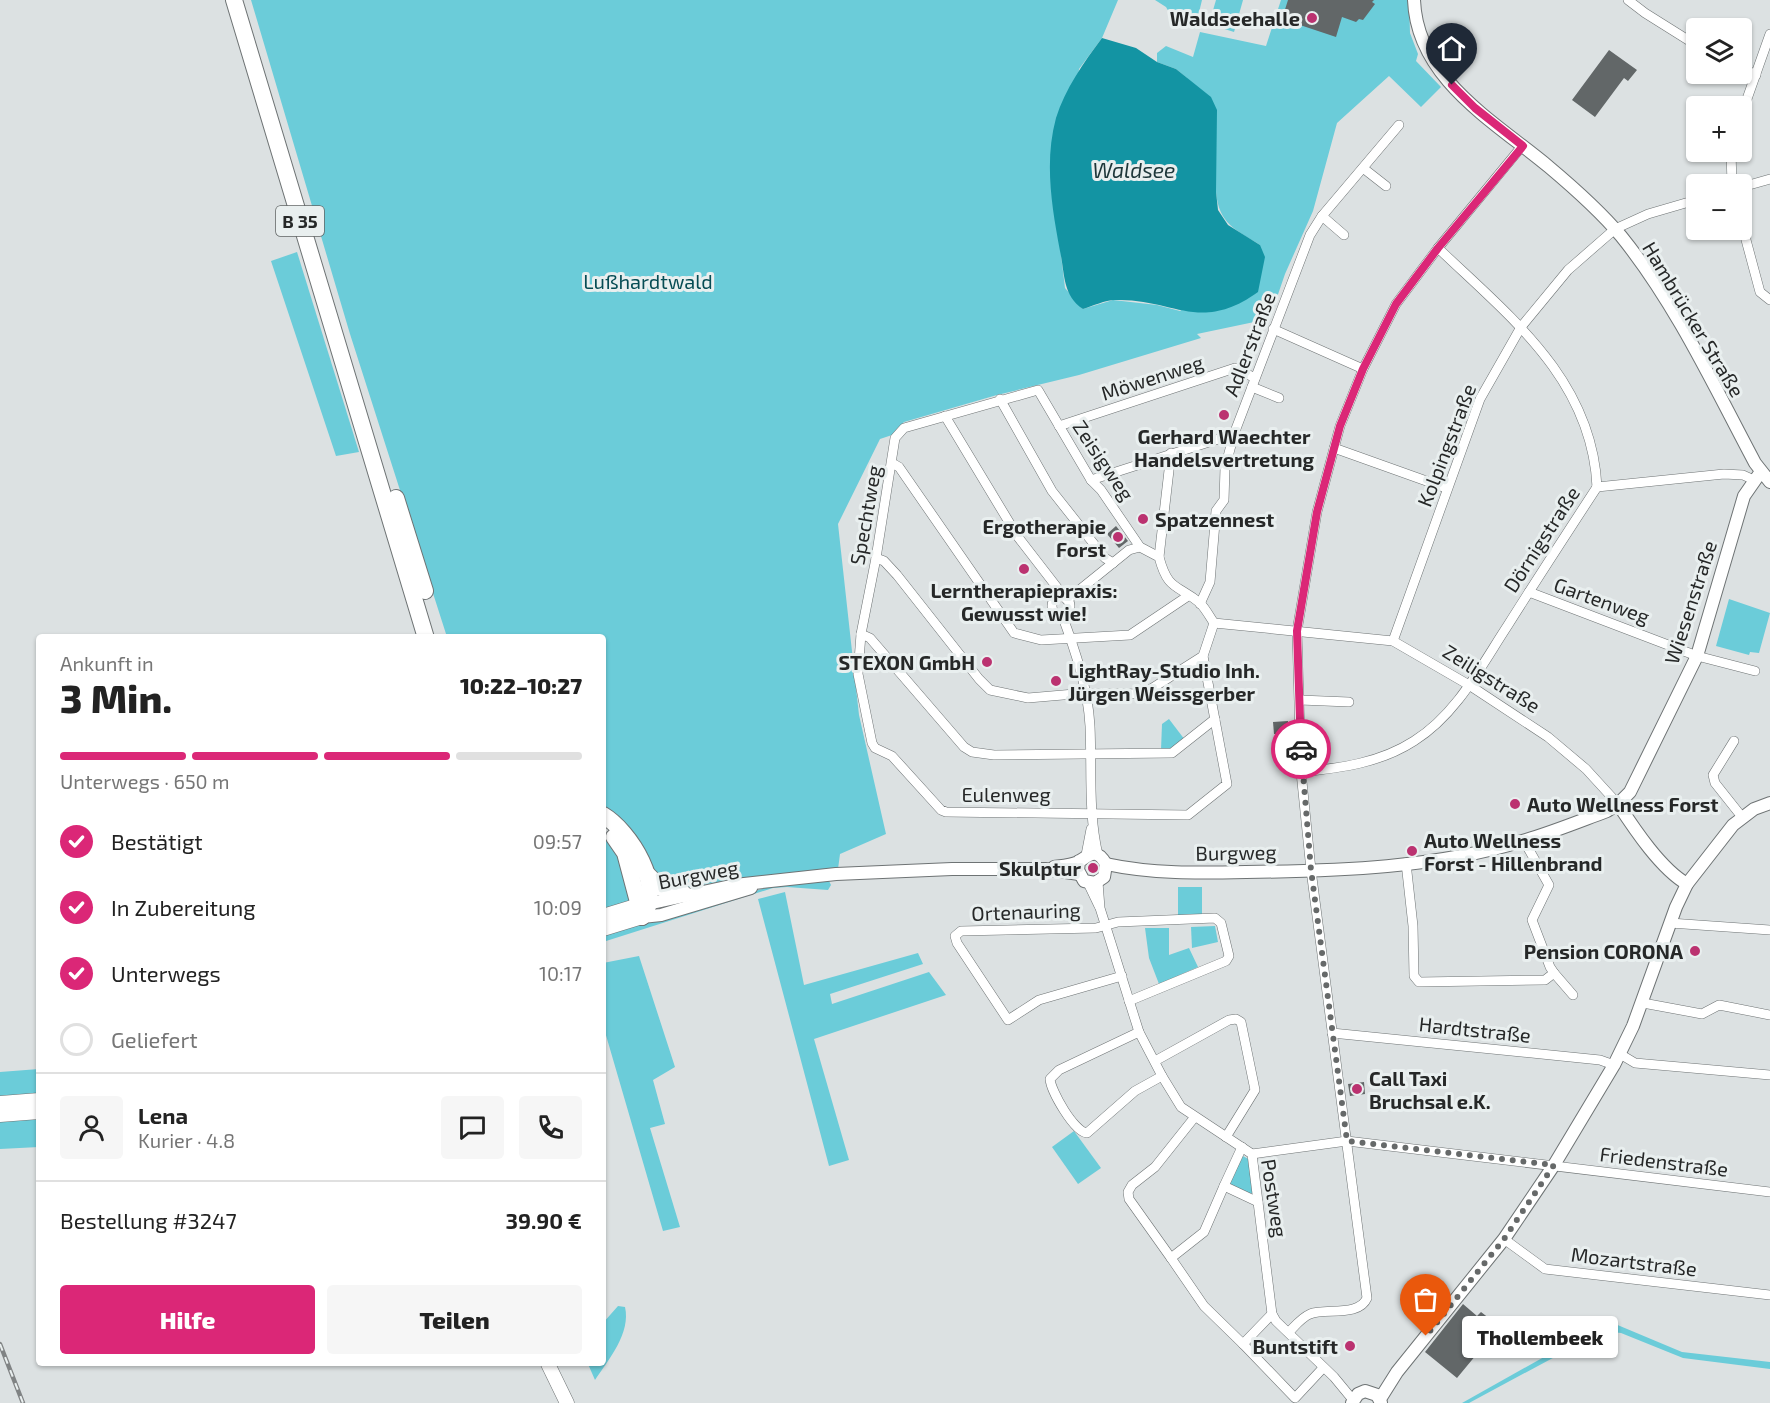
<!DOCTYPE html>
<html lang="de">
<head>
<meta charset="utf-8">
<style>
  body { margin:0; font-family:"Exo 2",sans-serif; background:#f6f6f6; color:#222; height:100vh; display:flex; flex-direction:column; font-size:22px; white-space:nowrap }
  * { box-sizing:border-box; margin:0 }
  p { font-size:20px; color:#767676 }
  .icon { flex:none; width:33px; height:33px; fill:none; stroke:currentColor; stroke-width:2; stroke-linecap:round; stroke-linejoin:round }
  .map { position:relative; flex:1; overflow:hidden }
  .drawer { position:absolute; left:36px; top:634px; width:570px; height:732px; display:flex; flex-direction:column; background:#fff; border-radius:6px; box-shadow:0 2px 4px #0004 }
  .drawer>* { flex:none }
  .controls { position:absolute; left:1686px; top:18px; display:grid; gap:12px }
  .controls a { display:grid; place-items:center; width:66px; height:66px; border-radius:6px; background:#fff; box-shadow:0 2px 4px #0004; font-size:30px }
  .pin { position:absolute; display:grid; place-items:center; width:51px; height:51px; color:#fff; margin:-62px -26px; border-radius:50% 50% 50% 0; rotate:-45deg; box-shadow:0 0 6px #0007 }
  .pin .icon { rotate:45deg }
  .courier { position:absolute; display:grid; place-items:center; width:60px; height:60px; margin:-30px; border:4px solid #db2777; border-radius:50%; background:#fff; color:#222; box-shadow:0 2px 8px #0007 }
  .bubble { position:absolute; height:42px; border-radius:6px; background:#fff; box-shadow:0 2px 4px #0004; font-size:20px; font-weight:800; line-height:42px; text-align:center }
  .headline em { font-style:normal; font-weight:800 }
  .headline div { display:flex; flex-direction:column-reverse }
  .headline { display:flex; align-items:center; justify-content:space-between; height:102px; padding:0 24px }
  h1 { font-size:39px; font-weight:800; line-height:45px }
  .bar { display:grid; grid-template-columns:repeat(4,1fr); gap:9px 6px; align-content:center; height:72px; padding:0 24px }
  .bar i { height:8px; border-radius:4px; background:#e0e0e0 }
  .bar .active { background:#db2777 }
  .bar p { grid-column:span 4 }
  .line { display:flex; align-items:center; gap:15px; padding:0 24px; border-top:2px solid #e0e0e0 }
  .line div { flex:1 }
  .round { display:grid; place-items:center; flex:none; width:63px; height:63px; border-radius:6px; background:#f6f6f6 }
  ol { padding:0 24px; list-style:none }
  li { display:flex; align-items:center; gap:18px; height:66px }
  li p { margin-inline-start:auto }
  li .icon { padding:6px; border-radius:50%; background:#db2777; color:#fff; stroke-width:4 }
  li:last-child { color:#767676 }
  li i { width:33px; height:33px; border:3px solid #e0e0e0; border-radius:50% }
  .button { display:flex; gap:12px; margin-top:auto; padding:12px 24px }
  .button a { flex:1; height:69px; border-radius:6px; background:#db2777; color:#fff; font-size:24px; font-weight:800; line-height:69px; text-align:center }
  .button a+a { background:#f6f6f6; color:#222 }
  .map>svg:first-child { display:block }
  .green { fill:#6bccd9 }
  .water { fill:#1394a3 }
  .building { fill:#626768 }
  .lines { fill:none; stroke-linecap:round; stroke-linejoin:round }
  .street-casing { stroke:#6e7374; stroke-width:10 }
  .secondary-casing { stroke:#6e7374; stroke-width:14 }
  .primary-casing { stroke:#6e7374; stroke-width:15 }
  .highway-casing { stroke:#6e7374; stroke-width:18 }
  .street { stroke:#fff; stroke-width:9 }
  .secondary { stroke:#fff; stroke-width:12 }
  .primary { stroke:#fff; stroke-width:14 }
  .highway { stroke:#fff; stroke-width:16 }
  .rail-casing { stroke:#808384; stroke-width:4.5 }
  .rail { stroke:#e9efef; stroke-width:2; stroke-dasharray:7; stroke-linecap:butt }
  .done { stroke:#666969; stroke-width:6; stroke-dasharray:0 10.8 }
  .route { stroke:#db2777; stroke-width:8 }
  .poi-dot { fill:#bb3270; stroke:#e9efef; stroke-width:2 }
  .labels { text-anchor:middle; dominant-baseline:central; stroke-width:6; stroke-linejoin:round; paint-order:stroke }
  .shield { fill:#e9efef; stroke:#606464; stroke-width:1.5 }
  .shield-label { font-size:18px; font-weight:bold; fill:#262828 }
  .poi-label { font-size:20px; font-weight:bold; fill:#262828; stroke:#e9efef; text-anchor:end }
  .park-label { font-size:20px; fill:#064c54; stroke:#e9efef }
  .street-label { font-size:20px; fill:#262828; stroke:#e9efef }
  .water-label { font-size:21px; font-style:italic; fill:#1d3639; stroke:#e9efef }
</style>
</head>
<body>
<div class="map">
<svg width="1770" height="1403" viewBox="0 0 1770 1403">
  <rect width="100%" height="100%" fill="#dce1e2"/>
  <g class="green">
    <path d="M 251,0 L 1118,0 L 1102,38 L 1079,69 L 1061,255 L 1065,288 L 1083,309 L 1113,300 L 1157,305 L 1180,311 L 1260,245 C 1235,229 1219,224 1216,192 L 1187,78 L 1176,69 L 1157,62 L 1157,53 L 1166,46 L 1193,57 L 1200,32 L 1266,46 L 1281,0 L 1409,0 L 1410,33 L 1418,54 L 1416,61 L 1441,87 L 1421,107 L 1389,76 L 1337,123 L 1313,211 L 1285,274 L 1273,309 L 1259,321 L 1197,334 L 1201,338 L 1079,375 L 997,395 L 904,422 L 892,435 L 880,439 L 838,524 L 859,715 L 886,834 L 840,854 L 838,869 L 755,879 L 729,880 L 680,889 L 668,887 L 603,810 L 603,638 L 447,637 L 350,334 Z"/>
    <path d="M 1155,0 L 1202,0 L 1195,29 L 1173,19 L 1166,7 Z"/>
    <path d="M 1216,0 L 1243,0 L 1234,32 L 1209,24 Z"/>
    <path d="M 297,252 L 359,452 L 336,456 L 271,261 Z"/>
    <path d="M 1729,599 L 1770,613 L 1759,653 L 1750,652 L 1749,655 L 1716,646 Z"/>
    <path d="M 1169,719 L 1185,740 L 1171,751 L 1161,750 L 1162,724 Z"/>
    <path d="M 603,831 L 619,850 L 630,899 L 627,903 L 603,914 Z"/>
    <path d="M 829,881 L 831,885 L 828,890 L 787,887 L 773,888 L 603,942 L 603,936 L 751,892 L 770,887 Z"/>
    <rect x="1178" y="887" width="24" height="29"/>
    <path d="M 785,892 L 804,985 L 918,953 L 923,964 L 830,994 L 832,1004 L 929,972 L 946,995 L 814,1039 L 849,1160 L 829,1166 L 758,899 Z"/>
    <path d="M 1215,926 L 1218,942 L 1192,948 L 1191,927 Z"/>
    <path d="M 1145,928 L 1169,928 L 1169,955 L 1189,948 L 1198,967 L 1159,984 L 1149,958 Z"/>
    <path d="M 639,956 L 675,1067 L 653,1080 L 665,1124 L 650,1128 L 680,1227 L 663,1231 L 603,1025 L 603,963 Z"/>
    <path d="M 39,1069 L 39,1095 L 0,1098 L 0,1072 Z"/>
    <path d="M 39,1115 L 39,1147 L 0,1149 L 0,1118 Z"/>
    <path d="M 1074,1131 L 1101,1168 L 1078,1184 L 1052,1147 Z"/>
    <path d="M 1243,1156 L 1250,1160 L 1254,1191 L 1250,1195 L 1229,1184 Z"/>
    <path d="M 618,1306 L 625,1307 C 631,1333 609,1359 595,1380 L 588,1364 L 603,1364 L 603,1323 Z"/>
    <path d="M 1608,1321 L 1682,1352 L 1770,1362 L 1770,1369 L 1683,1358 L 1621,1333 L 1603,1331 L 1469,1403 L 1462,1403 Z"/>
  </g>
  <path class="water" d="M 1102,38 L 1136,48 L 1157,62 L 1176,69 L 1211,97 L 1217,110 L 1216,192 L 1218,210 L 1228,225 L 1260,245 L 1265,257 L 1258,292 C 1200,334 1173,298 1115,300 C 1105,300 1093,306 1083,309 C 1062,295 1065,273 1060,251 C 1052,208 1044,162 1056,118 C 1065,89 1084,62 1102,38 Z"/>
  <g class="building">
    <path d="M 1288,0 L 1374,0 L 1372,2 L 1375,4 L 1363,20 L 1359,19 L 1356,22 L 1342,17 L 1336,37 L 1282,19 Z"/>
    <path d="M 1609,50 L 1637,70 L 1628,81 L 1624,78 L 1595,117 L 1572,100 Z"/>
    <path d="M 1116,526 L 1128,541 L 1119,548 L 1107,534 Z"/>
    <path d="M 1288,721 L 1289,734 L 1274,734 L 1273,722 Z"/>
    <path d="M 1364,1082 L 1365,1094 L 1350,1096 L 1348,1084 Z"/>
    <path d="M 1463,1304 L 1477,1316 L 1481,1312 L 1494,1322 L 1476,1344 L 1481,1349 L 1457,1378 L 1425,1352 Z"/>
  </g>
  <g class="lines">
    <defs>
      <g id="street">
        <path d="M 1628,0 L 1645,13 L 1696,45"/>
        <path d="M 1742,68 L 1756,75"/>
        <path d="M 1742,113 L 1770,34"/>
        <path d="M 1731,152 L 1732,184"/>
        <path d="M 1363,168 L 1386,186"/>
        <path d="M 1742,187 L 1770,179"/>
        <path d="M 1322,216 L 1344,235"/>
        <path d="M 1742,225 L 1760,292 L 1770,300"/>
        <path d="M 1438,248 C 1509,316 1592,379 1597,487"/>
        <path d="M 1273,329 L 1363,369"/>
        <path d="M 1252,387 L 1279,398"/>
        <path d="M 1038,390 L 1091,480 L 1101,490 L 1140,547 L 1159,557 C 1168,591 1177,584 1200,603 C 1205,608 1210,617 1214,623 L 1203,656 L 1227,784 L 1188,815 L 946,812 L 941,810 L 892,756 L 875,748 L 872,743 L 858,674 L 861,634 L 876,558 L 895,438 L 904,428 Z"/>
        <path d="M 1000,399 L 1052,491 L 1105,558 L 1113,563"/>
        <path d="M 945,416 L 1018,537 L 1059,590 L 1060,597"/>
        <path d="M 1059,426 L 1235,368 L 1255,378"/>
        <path d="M 1334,448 L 1446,488"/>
        <path d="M 892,463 L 899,467 L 1014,633 L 1041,640 L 1130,635 L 1188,596"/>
        <path d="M 1091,480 L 1234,434"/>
        <path d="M 1597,487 L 1724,474 L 1743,475 L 1754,480"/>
        <path d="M 1159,557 L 1171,453"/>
        <path d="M 876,558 L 884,561 L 897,575 L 979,679 L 990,690 L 1028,698 L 1086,693 L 1143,694 L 1203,656"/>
        <path d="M 1529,592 L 1697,656 L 1755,671"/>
        <circle cx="1061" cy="606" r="9"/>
        <path d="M 1067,600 L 1129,550 L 1140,547"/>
        <path d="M 1200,604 L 1210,582 L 1216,511 L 1224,500 L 1225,468 L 1234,434 L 1310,235 L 1322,216 L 1399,125"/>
        <path d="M 1062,615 C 1075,650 1088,688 1090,726 C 1092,770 1088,812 1098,855"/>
        <path d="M 1214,623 L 1393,641 L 1469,685 L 1548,737 L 1586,769 L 1618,804"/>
        <path d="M 861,634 L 870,638 L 964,747 L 972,752 L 994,755 L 1172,753 L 1215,719"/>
        <path d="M 1393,641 L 1480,399 L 1521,327 L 1568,270 L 1615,229 L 1648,214 L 1696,200"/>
        <path d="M 1300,700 L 1349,702"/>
        <path d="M 1734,741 L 1713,775 L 1715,783 L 1742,817"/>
        <path d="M 1301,772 C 1341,768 1380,763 1414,741 C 1457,714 1481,666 1508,625 C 1537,579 1567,533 1597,487"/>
        <path d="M 1086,855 L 1091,829"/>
        <path d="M 1406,863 L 1413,926 L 1414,976 L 1419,982 L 1545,980 L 1554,973 L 1550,967 L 1532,920 L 1549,885 L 1524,841"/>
        <path d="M 1098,882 L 1100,908 L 1139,1032 L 1162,1076 L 1181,1107 L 1252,1154 L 1272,1314 L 1276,1321 L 1334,1377 L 1353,1400"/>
        <path d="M 1088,883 L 1099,906"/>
        <path d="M 1670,923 L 1770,930"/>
        <path d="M 1554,973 L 1573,995"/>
        <path d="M 1122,976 L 1039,1000 L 1008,1020 L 957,943 L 955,936 L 961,931 L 1096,928 L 1118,922 L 1215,918 L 1221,923 L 1229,956 L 1226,961 L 1129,1001"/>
        <path d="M 1643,1003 L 1702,1014 L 1719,1005 L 1770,1015"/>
        <path d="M 1139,1032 L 1059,1070 L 1050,1079 C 1051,1091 1074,1132 1087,1133 L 1135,1091 L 1162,1076"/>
        <path d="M 1332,1033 L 1600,1060 L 1614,1065"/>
        <path d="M 1620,1054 L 1635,1063 L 1770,1075"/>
        <path d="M 1155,1061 L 1229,1020 L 1236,1019 L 1241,1022 L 1255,1090 L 1226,1137"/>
        <path d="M 1194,1118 L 1155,1167 L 1132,1185 L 1128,1192 L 1129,1199 L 1171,1258 L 1204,1232 L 1224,1186 L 1258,1202"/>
        <path d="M 1252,1154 L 1347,1141 L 1770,1192"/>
        <path d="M 1224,1186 L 1242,1147"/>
        <path d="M 1504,1239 L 1545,1269 L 1770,1295"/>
        <path d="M 1171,1258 L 1204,1306 L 1243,1344"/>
        <path d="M 1272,1314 L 1243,1344 L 1295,1398 L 1323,1368"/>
        <path d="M 1289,1332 C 1295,1326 1301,1318 1310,1314 C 1326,1308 1359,1317 1367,1298 L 1311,870 L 1301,772 L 1297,631 L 1317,512 L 1340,426 L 1363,369 L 1396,304 L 1438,248 L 1523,145"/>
      </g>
      <g id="secondary">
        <path d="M 1414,0 C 1417,79 1494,121 1549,167 C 1574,188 1600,211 1621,236 C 1676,304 1714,386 1755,463 L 1770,482"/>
        <path d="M 1618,804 C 1635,830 1661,869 1687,884"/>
        <path d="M 1106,864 C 1152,874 1199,873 1246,872 C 1338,871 1437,868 1526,840 C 1553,832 1580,821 1607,811 L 1618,804 L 1630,792 L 1697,656 L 1744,496 L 1760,473"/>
        <path d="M 1054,867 C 1061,866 1072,865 1078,862 C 1090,855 1096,847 1106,864 L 1104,877 L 1095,883 L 1084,881 L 1078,870 L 1079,861"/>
        <path d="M 643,905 L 735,885 L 836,874 L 952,869 L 1045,869 L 1079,874"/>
        <path d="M 642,917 L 661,915 L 751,888"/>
        <path d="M 1380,1399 L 1397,1372 L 1504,1239 L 1554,1165 L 1614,1065 L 1633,1026 L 1676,907 L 1687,884 L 1733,825 L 1754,809 L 1770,803"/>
        <path d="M 1352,1403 L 1358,1394 L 1365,1391 L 1377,1395 L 1381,1403"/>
      </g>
      <g id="primary">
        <path d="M 603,916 L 639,905"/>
        <path d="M 603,929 L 642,917"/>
        <path d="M 0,1103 L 39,1100"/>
        <path d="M 0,1115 L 39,1112"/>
        <path d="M 548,1364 L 567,1403"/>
      </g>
      <g id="highway">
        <path d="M 234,0 L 426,638"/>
        <path d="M 396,498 L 425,591"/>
        <path d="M 603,815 C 630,831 666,888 642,917"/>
        <path d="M 614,837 L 625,853 L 642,917"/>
        <path d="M 645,872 L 661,888 L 684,894"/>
      </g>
    </defs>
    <use href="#street" class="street-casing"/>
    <use href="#secondary" class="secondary-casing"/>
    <use href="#primary" class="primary-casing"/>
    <use href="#highway" class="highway-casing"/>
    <use href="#street" class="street"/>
    <use href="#secondary" class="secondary"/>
    <use href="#primary" class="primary"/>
    <use href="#highway" class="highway"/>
    <defs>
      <path id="rail" d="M 0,1344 L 23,1403"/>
    </defs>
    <use href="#rail" class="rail-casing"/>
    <use href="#rail" class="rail"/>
  </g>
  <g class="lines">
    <path class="done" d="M 1301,749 L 1311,870 L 1347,1141 L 1554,1165 L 1504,1239 L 1426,1336"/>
    <path class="route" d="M 1301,749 L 1297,631 L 1317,512 L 1340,426 L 1363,369 L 1396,304 L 1438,248 L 1523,146 L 1475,108 L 1452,85"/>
  </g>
  <g class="poi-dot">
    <circle cx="1312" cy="18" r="6"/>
    <circle cx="1224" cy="415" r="6"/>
    <circle cx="1143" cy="519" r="6"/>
    <circle cx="1118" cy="537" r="6"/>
    <circle cx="1024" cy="569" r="6"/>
    <circle cx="987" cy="662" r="6"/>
    <circle cx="1056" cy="681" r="6"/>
    <circle cx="1515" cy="804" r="6"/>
    <circle cx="1412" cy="851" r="6"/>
    <circle cx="1093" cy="868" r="6"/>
    <circle cx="1695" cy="951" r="6"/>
    <circle cx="1357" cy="1089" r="6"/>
    <circle cx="1350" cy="1346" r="6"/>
  </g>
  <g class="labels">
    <rect class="shield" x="276" y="206" width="48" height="30" rx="4.5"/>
    <g class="shield-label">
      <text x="300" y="221">B 35</text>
    </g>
    <g class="poi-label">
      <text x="1300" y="18">Waldseehalle</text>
      <text x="1224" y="436" text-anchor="middle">Gerhard Waechter<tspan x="1224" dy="23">Handelsvertretung</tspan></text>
      <text x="1155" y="519" text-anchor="start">Spatzennest</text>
      <text x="1106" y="526">Ergotherapie<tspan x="1106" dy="23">Forst</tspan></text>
      <text x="1024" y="590" text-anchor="middle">Lerntherapiepraxis:<tspan x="1024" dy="23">Gewusst wie!</tspan></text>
      <text x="975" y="662">STEXON GmbH</text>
      <text x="1068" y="670" text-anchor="start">LightRay-Studio Inh.<tspan x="1068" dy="23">Jürgen Weissgerber</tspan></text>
      <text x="1527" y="804" text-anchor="start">Auto Wellness Forst</text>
      <text x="1424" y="840" text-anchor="start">Auto Wellness<tspan x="1424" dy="23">Forst - Hillenbrand</tspan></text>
      <text x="1081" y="868">Skulptur</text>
      <text x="1683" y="951">Pension CORONA</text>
      <text x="1369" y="1078" text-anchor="start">Call Taxi<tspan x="1369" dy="23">Bruchsal e.K.</tspan></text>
      <text x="1338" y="1346">Buntstift</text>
    </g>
    <g class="park-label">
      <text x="648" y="281">Lußhardtwald</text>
    </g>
    <g class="street-label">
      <text transform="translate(1694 319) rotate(59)">Hambrücker Straße</text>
      <text transform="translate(1249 344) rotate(-69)">Adlerstraße</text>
      <text transform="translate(1152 377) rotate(-18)">Möwenweg</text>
      <text transform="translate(1446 445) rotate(-69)">Kolpingstraße</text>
      <text transform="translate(1104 460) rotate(56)">Zeisigweg</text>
      <text transform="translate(865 515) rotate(-80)">Spechtweg</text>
      <text transform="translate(1541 539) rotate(-57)">Dörnigstraße</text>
      <text transform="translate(1602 600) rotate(20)">Gartenweg</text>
      <text transform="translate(1690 602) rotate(-72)">Wiesenstraße</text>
      <text transform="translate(1492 678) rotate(32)">Zeiligstraße</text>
      <text x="1006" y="794">Eulenweg</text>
      <text transform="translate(1236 852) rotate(-1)">Burgweg</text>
      <text transform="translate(698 874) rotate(-11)">Burgweg</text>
      <text transform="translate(1026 911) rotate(-2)">Ortenauring</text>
      <text transform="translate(1475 1029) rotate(6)">Hardtstraße</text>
      <text transform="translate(1664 1161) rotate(7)">Friedenstraße</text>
      <text transform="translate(1275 1198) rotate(81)">Postweg</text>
      <text transform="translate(1634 1261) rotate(7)">Mozartstraße</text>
    </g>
    <g class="water-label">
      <text x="1134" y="169">Waldsee</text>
    </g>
  </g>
</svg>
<div class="controls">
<a><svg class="icon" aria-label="layers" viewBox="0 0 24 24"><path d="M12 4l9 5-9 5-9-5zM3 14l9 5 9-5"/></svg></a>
<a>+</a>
<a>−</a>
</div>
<div class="pin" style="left:1426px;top:1336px;background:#ea580c"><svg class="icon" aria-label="bag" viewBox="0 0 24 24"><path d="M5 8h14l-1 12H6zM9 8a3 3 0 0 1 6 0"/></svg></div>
<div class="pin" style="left:1452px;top:85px;background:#1f2937"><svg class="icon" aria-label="home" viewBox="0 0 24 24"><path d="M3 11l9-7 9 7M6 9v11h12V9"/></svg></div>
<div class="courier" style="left:1301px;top:749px"><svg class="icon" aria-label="car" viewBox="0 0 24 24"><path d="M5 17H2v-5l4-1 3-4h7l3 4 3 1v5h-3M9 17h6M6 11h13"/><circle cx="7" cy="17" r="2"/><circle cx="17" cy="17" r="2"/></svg></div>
<div class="bubble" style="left:1462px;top:1316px;width:156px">Thollembeek</div>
<section class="drawer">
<div class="headline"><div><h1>3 Min.</h1><p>Ankunft in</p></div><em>10:22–10:27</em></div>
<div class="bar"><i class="active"></i><i class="active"></i><i class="active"></i><i></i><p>Unterwegs · 650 m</p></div>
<ol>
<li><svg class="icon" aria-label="check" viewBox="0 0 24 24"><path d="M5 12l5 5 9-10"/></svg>Bestätigt<p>09:57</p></li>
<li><svg class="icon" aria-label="check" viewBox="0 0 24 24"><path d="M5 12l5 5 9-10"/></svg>In Zubereitung<p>10:09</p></li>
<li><svg class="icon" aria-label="check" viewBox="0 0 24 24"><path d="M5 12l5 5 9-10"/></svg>Unterwegs<p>10:17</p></li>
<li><i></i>Geliefert</li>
</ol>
<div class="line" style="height:108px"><a class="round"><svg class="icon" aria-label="person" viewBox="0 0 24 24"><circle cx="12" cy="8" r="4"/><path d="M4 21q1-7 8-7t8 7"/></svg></a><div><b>Lena</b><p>Kurier · 4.8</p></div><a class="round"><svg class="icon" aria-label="chat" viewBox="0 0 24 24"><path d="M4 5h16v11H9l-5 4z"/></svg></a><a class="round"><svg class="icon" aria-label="phone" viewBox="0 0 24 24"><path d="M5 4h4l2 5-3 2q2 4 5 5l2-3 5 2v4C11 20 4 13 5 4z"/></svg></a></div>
<div class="line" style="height:78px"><div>Bestellung #3247</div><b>39.90 €</b></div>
<div class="button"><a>Hilfe</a><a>Teilen</a></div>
</section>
</div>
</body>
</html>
